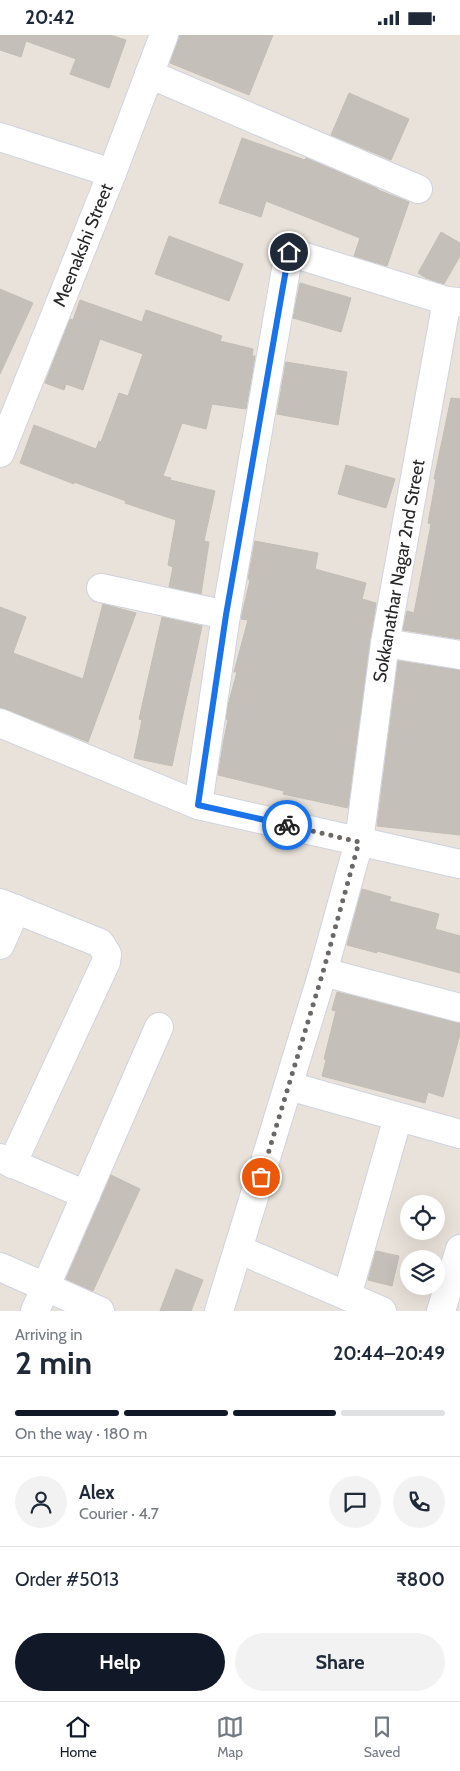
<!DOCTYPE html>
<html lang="en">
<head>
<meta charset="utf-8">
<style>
  body { margin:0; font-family:Cabin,sans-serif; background:#f2f2f3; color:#1f2937; height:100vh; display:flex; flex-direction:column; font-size:19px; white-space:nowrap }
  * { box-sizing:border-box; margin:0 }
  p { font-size:16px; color:#747a83 }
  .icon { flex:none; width:28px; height:28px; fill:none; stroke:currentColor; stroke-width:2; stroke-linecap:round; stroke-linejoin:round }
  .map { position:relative; height:1276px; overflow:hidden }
  .details { display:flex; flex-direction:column; background:#fff; flex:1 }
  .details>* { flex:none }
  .buttons { position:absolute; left:400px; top:1160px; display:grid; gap:10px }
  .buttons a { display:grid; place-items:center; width:45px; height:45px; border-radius:50%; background:#fff; box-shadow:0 5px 20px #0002; font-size:25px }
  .pin { position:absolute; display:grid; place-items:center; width:42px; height:42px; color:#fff; margin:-21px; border:2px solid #fff; border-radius:50%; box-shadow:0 1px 5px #0007 }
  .courier { position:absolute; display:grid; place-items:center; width:50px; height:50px; margin:-25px; border:4px solid #1a73e8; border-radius:50%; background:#fff; color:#222; box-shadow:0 1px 6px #0007 }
  .headline em { font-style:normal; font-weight:800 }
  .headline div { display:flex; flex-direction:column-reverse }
  .headline { display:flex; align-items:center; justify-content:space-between; height:85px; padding:0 15px }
  h1 { font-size:32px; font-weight:800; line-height:38px }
  .bar { display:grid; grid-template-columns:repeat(4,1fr); gap:8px 5px; align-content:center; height:60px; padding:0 15px }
  .bar i { height:6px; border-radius:4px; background:#e0e1e3 }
  .bar .active { background:#111827 }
  .bar p { grid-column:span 4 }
  .line { display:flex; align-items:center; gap:12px; padding:0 15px; border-top:1px solid #e0e1e3 }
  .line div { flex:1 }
  .round { display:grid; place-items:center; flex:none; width:52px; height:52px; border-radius:26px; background:#f2f2f3 }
  .cta { display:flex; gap:10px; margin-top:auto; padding:10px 15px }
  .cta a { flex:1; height:58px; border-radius:30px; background:#111827; color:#fff; font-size:20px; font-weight:800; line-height:58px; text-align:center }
  .cta a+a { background:#f2f2f3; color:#1f2937 }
  .status { display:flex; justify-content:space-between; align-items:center; height:35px; padding:0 25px; background:#fff; direction:ltr }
  .status svg { height:14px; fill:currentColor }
  .menu { display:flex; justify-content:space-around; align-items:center; height:70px; border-top:1px solid #e0e1e3; background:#fff; font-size:14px; color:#747a83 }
  .menu a { display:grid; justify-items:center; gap:2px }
  .menu .active { color:#111827 }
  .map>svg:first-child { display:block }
  .building { fill:#c4c0b9; stroke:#c3beb5 }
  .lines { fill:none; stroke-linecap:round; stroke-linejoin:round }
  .street-casing { stroke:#d0d3df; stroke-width:30 }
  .secondary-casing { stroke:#d0d3df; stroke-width:30 }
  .street { stroke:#fff; stroke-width:28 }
  .secondary { stroke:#fff; stroke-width:28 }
  .done { stroke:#6b6866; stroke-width:5; stroke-dasharray:0 9 }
  .route { stroke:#1a73e8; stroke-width:6 }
  .labels { text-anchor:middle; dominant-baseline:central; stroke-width:5; stroke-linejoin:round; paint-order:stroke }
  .street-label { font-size:18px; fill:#272727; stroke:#fff }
</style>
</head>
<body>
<div class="status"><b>20:42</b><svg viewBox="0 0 49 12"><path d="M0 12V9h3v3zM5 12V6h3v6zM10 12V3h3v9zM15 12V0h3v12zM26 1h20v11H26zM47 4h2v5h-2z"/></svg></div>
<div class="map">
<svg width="460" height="1276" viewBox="0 0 460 1276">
  <rect width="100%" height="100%" fill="#e8e2da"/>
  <g class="building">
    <path d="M 0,0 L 110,0 L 126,5 L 109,53 L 70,39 L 76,24 L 26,6 L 21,22 L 0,15 Z"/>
    <path d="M 180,0 L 273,0 L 249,60 L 170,28 Z"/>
    <path d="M 349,58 L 409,84 L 391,125 L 331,100 Z"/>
    <path d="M 242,103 L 305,125 L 306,123 L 378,154 L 378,155 L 409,167 L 387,231 L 354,221 L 360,203 L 266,166 L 261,182 L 219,168 Z"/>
    <path d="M 441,197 L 460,208 L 460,221 L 444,249 L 426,243 L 418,238 Z"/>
    <path d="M 169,201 L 243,229 L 229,266 L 155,239 Z"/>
    <path d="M 300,248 L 351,263 L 341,297 L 293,283 Z"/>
    <path d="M 0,254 L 33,268 L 0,339 Z"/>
    <path d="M 80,265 L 142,287 L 146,275 L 222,301 L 220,306 L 253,314 L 252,321 L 255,321 L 246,374 L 212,369 L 206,394 L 182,388 L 163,441 L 171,443 L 170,445 L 215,456 L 204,506 L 209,507 L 201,559 L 169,552 L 173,532 L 168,530 L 176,485 L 125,468 L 126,466 L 74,447 L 74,449 L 20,428 L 34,390 L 96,414 L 99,406 L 101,407 L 119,358 L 128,361 L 143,319 L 100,304 L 83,355 L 66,349 L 64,355 L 45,348 L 70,284 L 73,285 Z"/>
    <path d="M 286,327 L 347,337 L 338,390 L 277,379 Z"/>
    <path d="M 451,363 L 460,364 L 460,604 L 403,595 L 407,576 L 414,578 L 431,489 L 428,488 L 436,444 L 434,444 Z"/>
    <path d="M 346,430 L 395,444 L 386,473 L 338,459 Z"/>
    <path d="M 255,506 L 318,518 L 315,534 L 366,548 L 362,564 L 376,568 L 370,606 L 348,773 L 283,759 L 284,756 L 218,740 L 224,704 L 228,685 L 226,684 L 228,670 L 237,637 L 234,637 L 248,585 L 241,584 L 250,545 L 248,544 Z"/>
    <path d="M 103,569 L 136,578 L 88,707 L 6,674 L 0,673 L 0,572 L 26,582 L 13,618 L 83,644 Z"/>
    <path d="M 162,582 L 202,591 L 172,731 L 134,723 L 142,685 L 139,684 Z"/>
    <path d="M 398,626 L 460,635 L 460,800 L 377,791 Z"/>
    <path d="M 362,854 L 391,862 L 389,866 L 439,879 L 435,894 L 460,901 L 460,938 L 377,916 L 377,918 L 347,910 Z"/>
    <path d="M 337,957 L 460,988 L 460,999 L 443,1062 L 428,1057 L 425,1068 L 322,1041 L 326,1025 L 324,1024 L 336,976 L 332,975 Z"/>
    <path d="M 111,1140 L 140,1154 L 93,1256 L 66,1244 Z"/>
    <path d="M 376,1216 L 399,1221 L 392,1251 L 368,1245 Z"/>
    <path d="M 176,1234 L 203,1245 L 191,1276 L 160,1276 Z"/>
  </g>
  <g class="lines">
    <defs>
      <g id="street">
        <path d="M 149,39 L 418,154"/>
        <path d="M 0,102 L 112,138"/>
        <path d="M 0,418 L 112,138 L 164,0"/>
        <path d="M 101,553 L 226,580"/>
        <path d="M 385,608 L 460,620"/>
        <path d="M 198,770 L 226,580 L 289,217 L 447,266 L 460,267"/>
        <path d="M 0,868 L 100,908 L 107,919 L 106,927 L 12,1129"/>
        <path d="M 0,910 L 16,874"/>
        <path d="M 323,937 L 460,973"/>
        <path d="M 289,1051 L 460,1099"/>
        <path d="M 0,1123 L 86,1160"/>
        <path d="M 238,1214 L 382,1276"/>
        <path d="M 0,1232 L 100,1276"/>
        <path d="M 347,1261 L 398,1082"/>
        <path d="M 35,1276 L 159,992"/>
        <path d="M 219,1276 L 323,937 L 359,807 L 385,608 L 447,266"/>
        <path d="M 441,1276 L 460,1214"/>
      </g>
      <path id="secondary" d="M 0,688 L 198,770 L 460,829"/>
    </defs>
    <use href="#street" class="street-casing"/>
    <use href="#secondary" class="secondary-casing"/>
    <use href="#street" class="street"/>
    <use href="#secondary" class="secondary"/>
  </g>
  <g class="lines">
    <path class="done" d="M 261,1142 L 323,937 L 359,807 L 287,790"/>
    <path class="route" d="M 287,790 L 198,770 L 226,580 L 289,217"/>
  </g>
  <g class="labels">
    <g class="street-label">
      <text transform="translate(83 210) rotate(-68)">Meenakshi Street</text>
      <text transform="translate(399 536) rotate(-80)">Sokkanathar Nagar 2nd Street</text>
    </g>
  </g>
</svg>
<div class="buttons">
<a><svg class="icon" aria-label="locate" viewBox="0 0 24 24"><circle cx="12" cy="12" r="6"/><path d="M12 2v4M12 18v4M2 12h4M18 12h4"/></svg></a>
<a><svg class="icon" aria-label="layers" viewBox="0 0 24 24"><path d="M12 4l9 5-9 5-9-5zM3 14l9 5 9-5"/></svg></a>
</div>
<div class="pin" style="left:261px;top:1142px;background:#ea580c"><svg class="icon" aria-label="bag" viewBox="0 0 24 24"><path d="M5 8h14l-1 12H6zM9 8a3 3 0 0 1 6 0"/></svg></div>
<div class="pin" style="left:289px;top:217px;background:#1f2937"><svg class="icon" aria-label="home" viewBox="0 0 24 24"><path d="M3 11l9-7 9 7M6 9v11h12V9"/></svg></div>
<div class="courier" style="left:287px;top:790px"><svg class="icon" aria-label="bike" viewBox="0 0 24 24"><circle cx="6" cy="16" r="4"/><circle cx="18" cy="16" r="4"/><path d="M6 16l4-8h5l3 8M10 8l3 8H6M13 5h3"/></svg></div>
</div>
<section class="details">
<div class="headline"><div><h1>2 min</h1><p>Arriving in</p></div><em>20:44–20:49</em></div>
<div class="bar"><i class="active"></i><i class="active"></i><i class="active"></i><i></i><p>On the way · 180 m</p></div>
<div class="line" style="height:90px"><a class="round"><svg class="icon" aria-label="person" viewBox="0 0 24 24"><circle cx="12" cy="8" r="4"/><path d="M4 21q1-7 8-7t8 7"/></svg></a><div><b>Alex</b><p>Courier · 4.7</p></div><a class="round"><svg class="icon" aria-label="chat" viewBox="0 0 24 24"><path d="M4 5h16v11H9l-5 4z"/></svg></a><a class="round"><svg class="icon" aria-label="phone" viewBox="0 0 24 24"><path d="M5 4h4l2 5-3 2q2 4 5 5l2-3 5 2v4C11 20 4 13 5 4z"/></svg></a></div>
<div class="line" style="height:65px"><div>Order #5013</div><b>₹800</b></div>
<div class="cta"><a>Help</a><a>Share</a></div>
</section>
<nav class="menu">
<a class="active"><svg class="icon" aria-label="home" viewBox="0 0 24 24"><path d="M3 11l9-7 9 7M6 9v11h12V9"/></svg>Home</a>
<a><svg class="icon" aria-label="map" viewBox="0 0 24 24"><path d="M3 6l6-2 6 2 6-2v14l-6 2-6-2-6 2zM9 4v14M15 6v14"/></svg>Map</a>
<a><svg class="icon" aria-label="saved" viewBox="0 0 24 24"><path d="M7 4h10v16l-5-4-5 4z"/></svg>Saved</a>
</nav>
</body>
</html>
